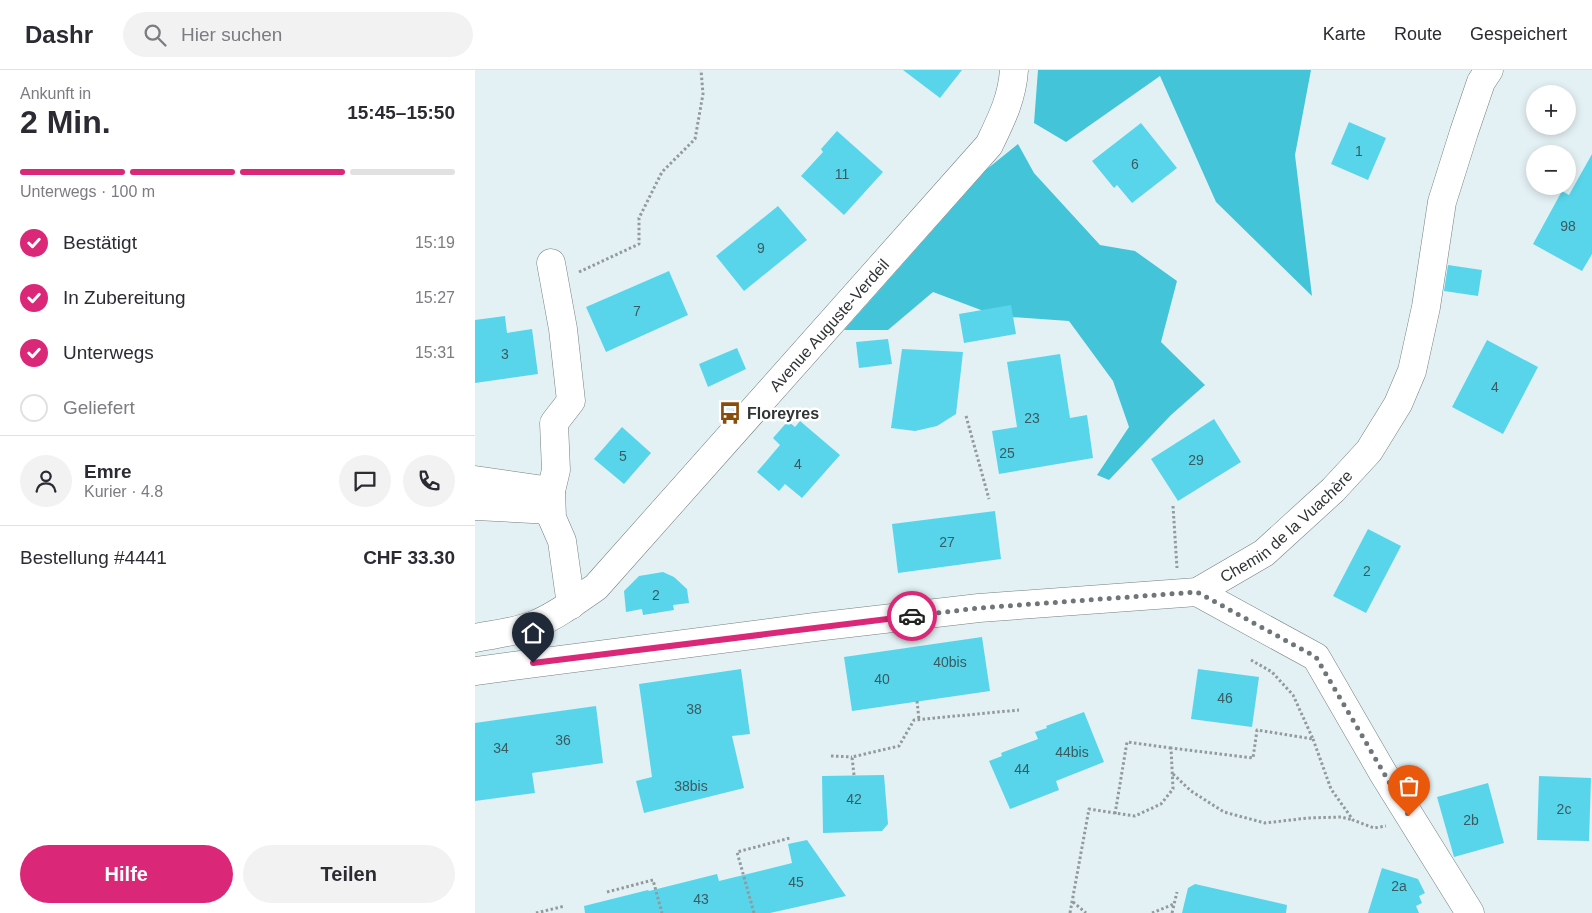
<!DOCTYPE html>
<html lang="de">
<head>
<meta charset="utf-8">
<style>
  body { margin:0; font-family:Helvetica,sans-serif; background:#f2f2f3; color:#2b2b33; height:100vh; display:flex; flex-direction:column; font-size:19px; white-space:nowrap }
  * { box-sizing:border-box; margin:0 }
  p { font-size:16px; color:#7c7c81 }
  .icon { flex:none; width:28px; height:28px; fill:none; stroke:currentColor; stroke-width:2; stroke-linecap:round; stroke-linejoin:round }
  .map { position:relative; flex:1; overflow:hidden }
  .sheet { display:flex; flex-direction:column; background:#fff; width:475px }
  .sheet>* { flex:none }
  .tools { position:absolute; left:1051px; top:15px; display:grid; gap:10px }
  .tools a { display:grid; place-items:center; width:50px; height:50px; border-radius:50%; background:#fff; box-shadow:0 2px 8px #0003; font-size:25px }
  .pin { position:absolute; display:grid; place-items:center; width:42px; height:42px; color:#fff; margin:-51px -21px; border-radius:50% 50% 50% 0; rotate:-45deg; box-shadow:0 0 5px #0007 }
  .pin .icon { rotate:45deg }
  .courier { position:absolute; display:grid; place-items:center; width:50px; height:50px; margin:-25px; border:4px solid #db2777; border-radius:50%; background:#fff; color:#222; box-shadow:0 1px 6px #0007 }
  .head em { font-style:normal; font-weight:700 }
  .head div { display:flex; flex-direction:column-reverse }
  .head { display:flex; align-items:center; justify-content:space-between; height:85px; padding:0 20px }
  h1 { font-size:32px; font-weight:700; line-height:38px }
  .bar { display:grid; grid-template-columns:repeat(4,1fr); gap:8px 5px; align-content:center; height:60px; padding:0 20px }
  .bar i { height:6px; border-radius:4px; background:#e1e1e2 }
  .bar .selected { background:#db2777 }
  .bar p { grid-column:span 4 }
  .line { display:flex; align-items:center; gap:12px; padding:0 20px; border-top:1px solid #e1e1e2 }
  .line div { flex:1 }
  .round { display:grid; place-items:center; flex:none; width:52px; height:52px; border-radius:26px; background:#f2f2f3 }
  ol { padding:0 20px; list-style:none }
  li { display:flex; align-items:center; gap:15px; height:55px }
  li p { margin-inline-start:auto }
  li .icon { padding:5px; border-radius:50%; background:#db2777; color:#fff; stroke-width:4 }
  li:last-child { color:#7c7c81 }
  li i { width:28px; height:28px; border:2px solid #e1e1e2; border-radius:50% }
  .button { display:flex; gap:10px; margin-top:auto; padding:10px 20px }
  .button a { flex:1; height:58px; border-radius:30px; background:#db2777; color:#fff; font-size:20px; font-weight:700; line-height:58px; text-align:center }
  .button a+a { background:#f2f2f3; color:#2b2b33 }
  header { display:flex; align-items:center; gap:30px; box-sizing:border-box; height:70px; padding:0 25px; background:#fff; border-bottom:1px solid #e1e1e2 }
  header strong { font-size:24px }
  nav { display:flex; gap:28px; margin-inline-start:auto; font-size:18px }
  .search { width:350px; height:45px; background:#f2f2f3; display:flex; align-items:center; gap:12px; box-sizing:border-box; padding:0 18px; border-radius:28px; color:#7c7c81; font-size:19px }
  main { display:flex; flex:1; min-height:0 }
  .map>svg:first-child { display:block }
  .forest { fill:#44c4d9 }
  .building { fill:#58d5ea }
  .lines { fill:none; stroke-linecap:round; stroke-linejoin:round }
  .minor-casing { stroke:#747f81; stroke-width:29 }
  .path { stroke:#919a9c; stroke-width:3; stroke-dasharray:2.5 2.5; stroke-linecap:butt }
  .minor { stroke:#fff; stroke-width:28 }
  .done { stroke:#6e7678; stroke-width:5; stroke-dasharray:0 9 }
  .route { stroke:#db2777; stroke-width:6 }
  .labels { text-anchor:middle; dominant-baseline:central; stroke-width:5; stroke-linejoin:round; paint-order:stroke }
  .number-label { font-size:14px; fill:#395c62 }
  .street-label { font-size:16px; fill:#2f3435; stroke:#fff }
  .poi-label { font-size:16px; font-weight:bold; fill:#2f3435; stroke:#fff; text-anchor:start }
</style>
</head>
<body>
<header>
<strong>Dashr</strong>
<div class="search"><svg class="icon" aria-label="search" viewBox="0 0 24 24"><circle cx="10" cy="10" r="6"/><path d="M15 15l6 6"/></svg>Hier suchen</div>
<nav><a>Karte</a><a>Route</a><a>Gespeichert</a></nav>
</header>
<main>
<section class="sheet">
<div class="head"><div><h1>2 Min.</h1><p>Ankunft in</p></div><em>15:45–15:50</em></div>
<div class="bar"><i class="selected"></i><i class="selected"></i><i class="selected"></i><i></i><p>Unterwegs · 100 m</p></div>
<ol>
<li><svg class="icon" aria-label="check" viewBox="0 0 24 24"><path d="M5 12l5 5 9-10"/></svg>Bestätigt<p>15:19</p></li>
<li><svg class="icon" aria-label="check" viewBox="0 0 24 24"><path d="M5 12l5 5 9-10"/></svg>In Zubereitung<p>15:27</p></li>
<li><svg class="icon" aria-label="check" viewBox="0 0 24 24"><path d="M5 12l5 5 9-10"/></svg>Unterwegs<p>15:31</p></li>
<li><i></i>Geliefert</li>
</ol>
<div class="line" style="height:90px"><a class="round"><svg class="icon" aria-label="person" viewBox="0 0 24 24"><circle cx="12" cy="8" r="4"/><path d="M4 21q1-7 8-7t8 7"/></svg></a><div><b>Emre</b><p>Kurier · 4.8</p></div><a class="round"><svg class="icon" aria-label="chat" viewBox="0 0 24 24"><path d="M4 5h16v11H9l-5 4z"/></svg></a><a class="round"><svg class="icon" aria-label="phone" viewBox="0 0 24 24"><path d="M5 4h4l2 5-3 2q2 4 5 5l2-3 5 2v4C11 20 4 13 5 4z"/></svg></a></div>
<div class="line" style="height:65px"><div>Bestellung #4441</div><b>CHF 33.30</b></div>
<div class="button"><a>Hilfe</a><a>Teilen</a></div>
</section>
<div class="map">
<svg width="1117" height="843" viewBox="0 0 1117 843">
  <rect width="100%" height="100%" fill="#e4f1f4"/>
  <g class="forest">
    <path d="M 563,0 L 836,0 L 820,85 L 837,226 L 741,132 L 685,6 L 591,72 L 559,53 Z"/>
    <path d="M 543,74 L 559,103 L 625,175 L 660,181 L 702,211 L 686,272 L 730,315 L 696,345 L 634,410 L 622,405 L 654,357 L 638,311 L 594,251 L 522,246 L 458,222 L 413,260 L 369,260 L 512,99 Z"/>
  </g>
  <g class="building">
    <path d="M 428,0 L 487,0 L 465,28 Z"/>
    <path d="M 874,52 L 911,68 L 893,110 L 856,94 Z"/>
    <path d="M 666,53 L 702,98 L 657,133 L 642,115 L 639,118 L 617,91 Z"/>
    <path d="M 362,61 L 408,102 L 369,145 L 326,106 L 348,82 L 346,79 Z"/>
    <path d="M 1117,84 L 1117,184 L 1107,201 L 1058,174 L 1087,121 L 1094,125 Z"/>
    <path d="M 303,136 L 332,170 L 269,221 L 241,186 Z"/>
    <path d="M 973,195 L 1007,200 L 1003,226 L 969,221 Z"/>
    <path d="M 194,201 L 213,245 L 131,282 L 111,237 Z"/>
    <path d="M 536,235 L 541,264 L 489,273 L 484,244 Z"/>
    <path d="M 30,246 L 32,263 L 57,259 L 63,304 L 0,313 L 0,250 Z"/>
    <path d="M 413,269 L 417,294 L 384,298 L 381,272 Z"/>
    <path d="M 1012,270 L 1063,297 L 1028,364 L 977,337 Z"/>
    <path d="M 262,278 L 271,299 L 233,317 L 224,294 Z"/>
    <path d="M 427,279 L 488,282 L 481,344 L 462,356 L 440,361 L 416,358 Z"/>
    <path d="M 585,284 L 595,348 L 612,345 L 618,388 L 524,404 L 517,361 L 542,357 L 532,292 Z"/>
    <path d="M 739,349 L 766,392 L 703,431 L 676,389 Z"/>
    <path d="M 313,351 L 320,357 L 325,351 L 365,385 L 327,428 L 310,414 L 304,421 L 282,402 L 305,375 L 298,368 Z"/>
    <path d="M 147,357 L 176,383 L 149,414 L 119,389 Z"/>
    <path d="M 520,441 L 526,489 L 423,503 L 417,454 Z"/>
    <path d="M 893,459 L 926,476 L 891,543 L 858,526 Z"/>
    <path d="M 188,502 L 199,507 L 212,519 L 214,533 L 198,535 L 199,540 L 168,545 L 167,539 L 151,542 L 149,521 L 164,506 Z"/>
    <path d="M 507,567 L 515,621 L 377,641 L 369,587 Z"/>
    <path d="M 266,599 L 275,664 L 257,666 L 269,718 L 169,743 L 161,711 L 177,707 L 164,614 Z"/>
    <path d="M 723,599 L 784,607 L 777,657 L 716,649 Z"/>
    <path d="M 121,636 L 128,693 L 57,703 L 60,723 L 0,731 L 0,653 Z"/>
    <path d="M 609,642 L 629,692 L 581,711 L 584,720 L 535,739 L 514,691 L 527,686 L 526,683 L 563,669 L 560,662 L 572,658 L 571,656 Z"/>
    <path d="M 409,705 L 413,754 L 407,761 L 348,763 L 347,706 Z"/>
    <path d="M 1064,706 L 1116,708 L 1114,771 L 1062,770 Z"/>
    <path d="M 1013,713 L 1029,773 L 979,787 L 962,727 Z"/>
    <path d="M 332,770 L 371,826 L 295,843 L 110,843 L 109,836 L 173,820 L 174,821 L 242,804 L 244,811 L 317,793 L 313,774 Z"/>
    <path d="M 907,798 L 943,809 L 950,823 L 944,826 L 947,833 L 941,836 L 944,843 L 893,843 Z"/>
    <path d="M 720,814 L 812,835 L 811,843 L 707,843 L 713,818 Z"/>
  </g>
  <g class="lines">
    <defs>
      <g id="minor">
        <path d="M 76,193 L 88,259 L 96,331 L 79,353 L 81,400 L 76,421 L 77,448 L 87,471 L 96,535"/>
        <path d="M 0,410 L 76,421"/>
        <path d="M 0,436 L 76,440"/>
        <path d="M 722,522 L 841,587 L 908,703 L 995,843"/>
        <path id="s1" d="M 0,568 C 20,564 42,562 61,554 C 83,545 102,530 121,517 L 514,75 C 526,50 537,29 539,0"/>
        <path id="s2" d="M 0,601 L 340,557 L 504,538 L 722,522 L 789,483 L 858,420 L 894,381 L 923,334 L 937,301 L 951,237 L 967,132 L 989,62 L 1006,12 L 1014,0"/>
      </g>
    </defs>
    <use href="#minor" class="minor-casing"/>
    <g class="path">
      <path d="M 104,202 L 164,174 L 164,148 L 187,102 L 220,69 L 228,24 L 226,0"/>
      <path d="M 491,346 L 514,429"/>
      <path d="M 698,436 L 702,498"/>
      <path d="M 442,631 L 444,650"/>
      <path d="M 838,669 L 856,719 L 878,750 L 899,758 L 911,756"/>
      <path d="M 356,686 L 377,687"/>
      <path d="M 698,704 L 716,721 L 749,742 L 790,753 L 833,748 L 866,747 L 878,750"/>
      <path d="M 379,705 L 377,687 L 424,676 L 439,650 L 544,640"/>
      <path d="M 640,744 L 652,672 L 696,678"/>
      <path d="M 132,822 L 178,810 L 187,843"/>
      <path d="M 598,832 L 611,843"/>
      <path d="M 61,843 L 90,836"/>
      <path d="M 279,843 L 262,782 L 315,768"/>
      <path d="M 595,843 L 614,739 L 660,746 L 686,734 L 698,719 L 696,678 L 778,688 L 782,660 L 838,669 L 818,625 L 797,602 L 776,590"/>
      <path d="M 677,843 L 699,834"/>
      <path d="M 697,843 L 702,822"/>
    </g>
    <use href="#minor" class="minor"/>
  </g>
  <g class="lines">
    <path class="done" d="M 437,546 L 504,538 L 722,522 L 841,587 L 934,746"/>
    <path class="route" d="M 58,593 L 437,546"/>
  </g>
  <defs>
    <symbol id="bus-bare" viewBox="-9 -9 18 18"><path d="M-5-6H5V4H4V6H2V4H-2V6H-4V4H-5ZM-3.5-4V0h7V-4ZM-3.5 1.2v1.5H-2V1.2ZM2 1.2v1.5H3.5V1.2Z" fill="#894d0b" stroke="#fff" stroke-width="2.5" paint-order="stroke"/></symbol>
  </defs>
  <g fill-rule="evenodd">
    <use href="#bus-bare" x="239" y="327" width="32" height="32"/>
  </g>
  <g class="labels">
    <g class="number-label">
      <text x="884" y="81">1</text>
      <text x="660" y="94">6</text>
      <text x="367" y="104">11</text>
      <text x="1093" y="156">98</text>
      <text x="286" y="178">9</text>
      <text x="162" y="241">7</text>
      <text x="30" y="284">3</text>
      <text x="1020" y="317">4</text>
      <text x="557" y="348">23</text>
      <text x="532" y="383">25</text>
      <text x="148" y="386">5</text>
      <text x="721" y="390">29</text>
      <text x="323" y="394">4</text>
      <text x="472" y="472">27</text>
      <text x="892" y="501">2</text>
      <text x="181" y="525">2</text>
      <text x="475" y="592">40bis</text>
      <text x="407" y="609">40</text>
      <text x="750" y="628">46</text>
      <text x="219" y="639">38</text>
      <text x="88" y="670">36</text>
      <text x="26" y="678">34</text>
      <text x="597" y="682">44bis</text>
      <text x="547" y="699">44</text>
      <text x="216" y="716">38bis</text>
      <text x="379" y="729">42</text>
      <text x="1089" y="739">2c</text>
      <text x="996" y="750">2b</text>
      <text x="321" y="812">45</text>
      <text x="924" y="816">2a</text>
      <text x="226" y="829">43</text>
    </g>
    <g class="street-label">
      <text stroke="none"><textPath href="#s1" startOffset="484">Avenue Auguste-Verdeil</textPath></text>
      <text stroke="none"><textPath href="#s2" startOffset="838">Chemin de la Vuachère</textPath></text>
    </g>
    <g class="poi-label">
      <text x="272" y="343">Floreyres</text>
    </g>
  </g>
</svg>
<div class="tools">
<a>+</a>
<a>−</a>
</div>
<div class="pin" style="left:934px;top:746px;background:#ea580c"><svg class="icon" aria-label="bag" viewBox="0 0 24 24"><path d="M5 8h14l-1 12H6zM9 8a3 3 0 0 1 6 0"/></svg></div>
<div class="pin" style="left:58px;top:593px;background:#1f2937"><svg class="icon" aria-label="home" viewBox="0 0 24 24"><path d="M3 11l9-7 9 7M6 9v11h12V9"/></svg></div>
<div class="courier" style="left:437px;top:546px"><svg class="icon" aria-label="car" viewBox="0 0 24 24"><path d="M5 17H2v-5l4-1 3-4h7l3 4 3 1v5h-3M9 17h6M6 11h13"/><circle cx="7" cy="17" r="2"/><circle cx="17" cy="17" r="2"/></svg></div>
</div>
</main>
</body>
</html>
